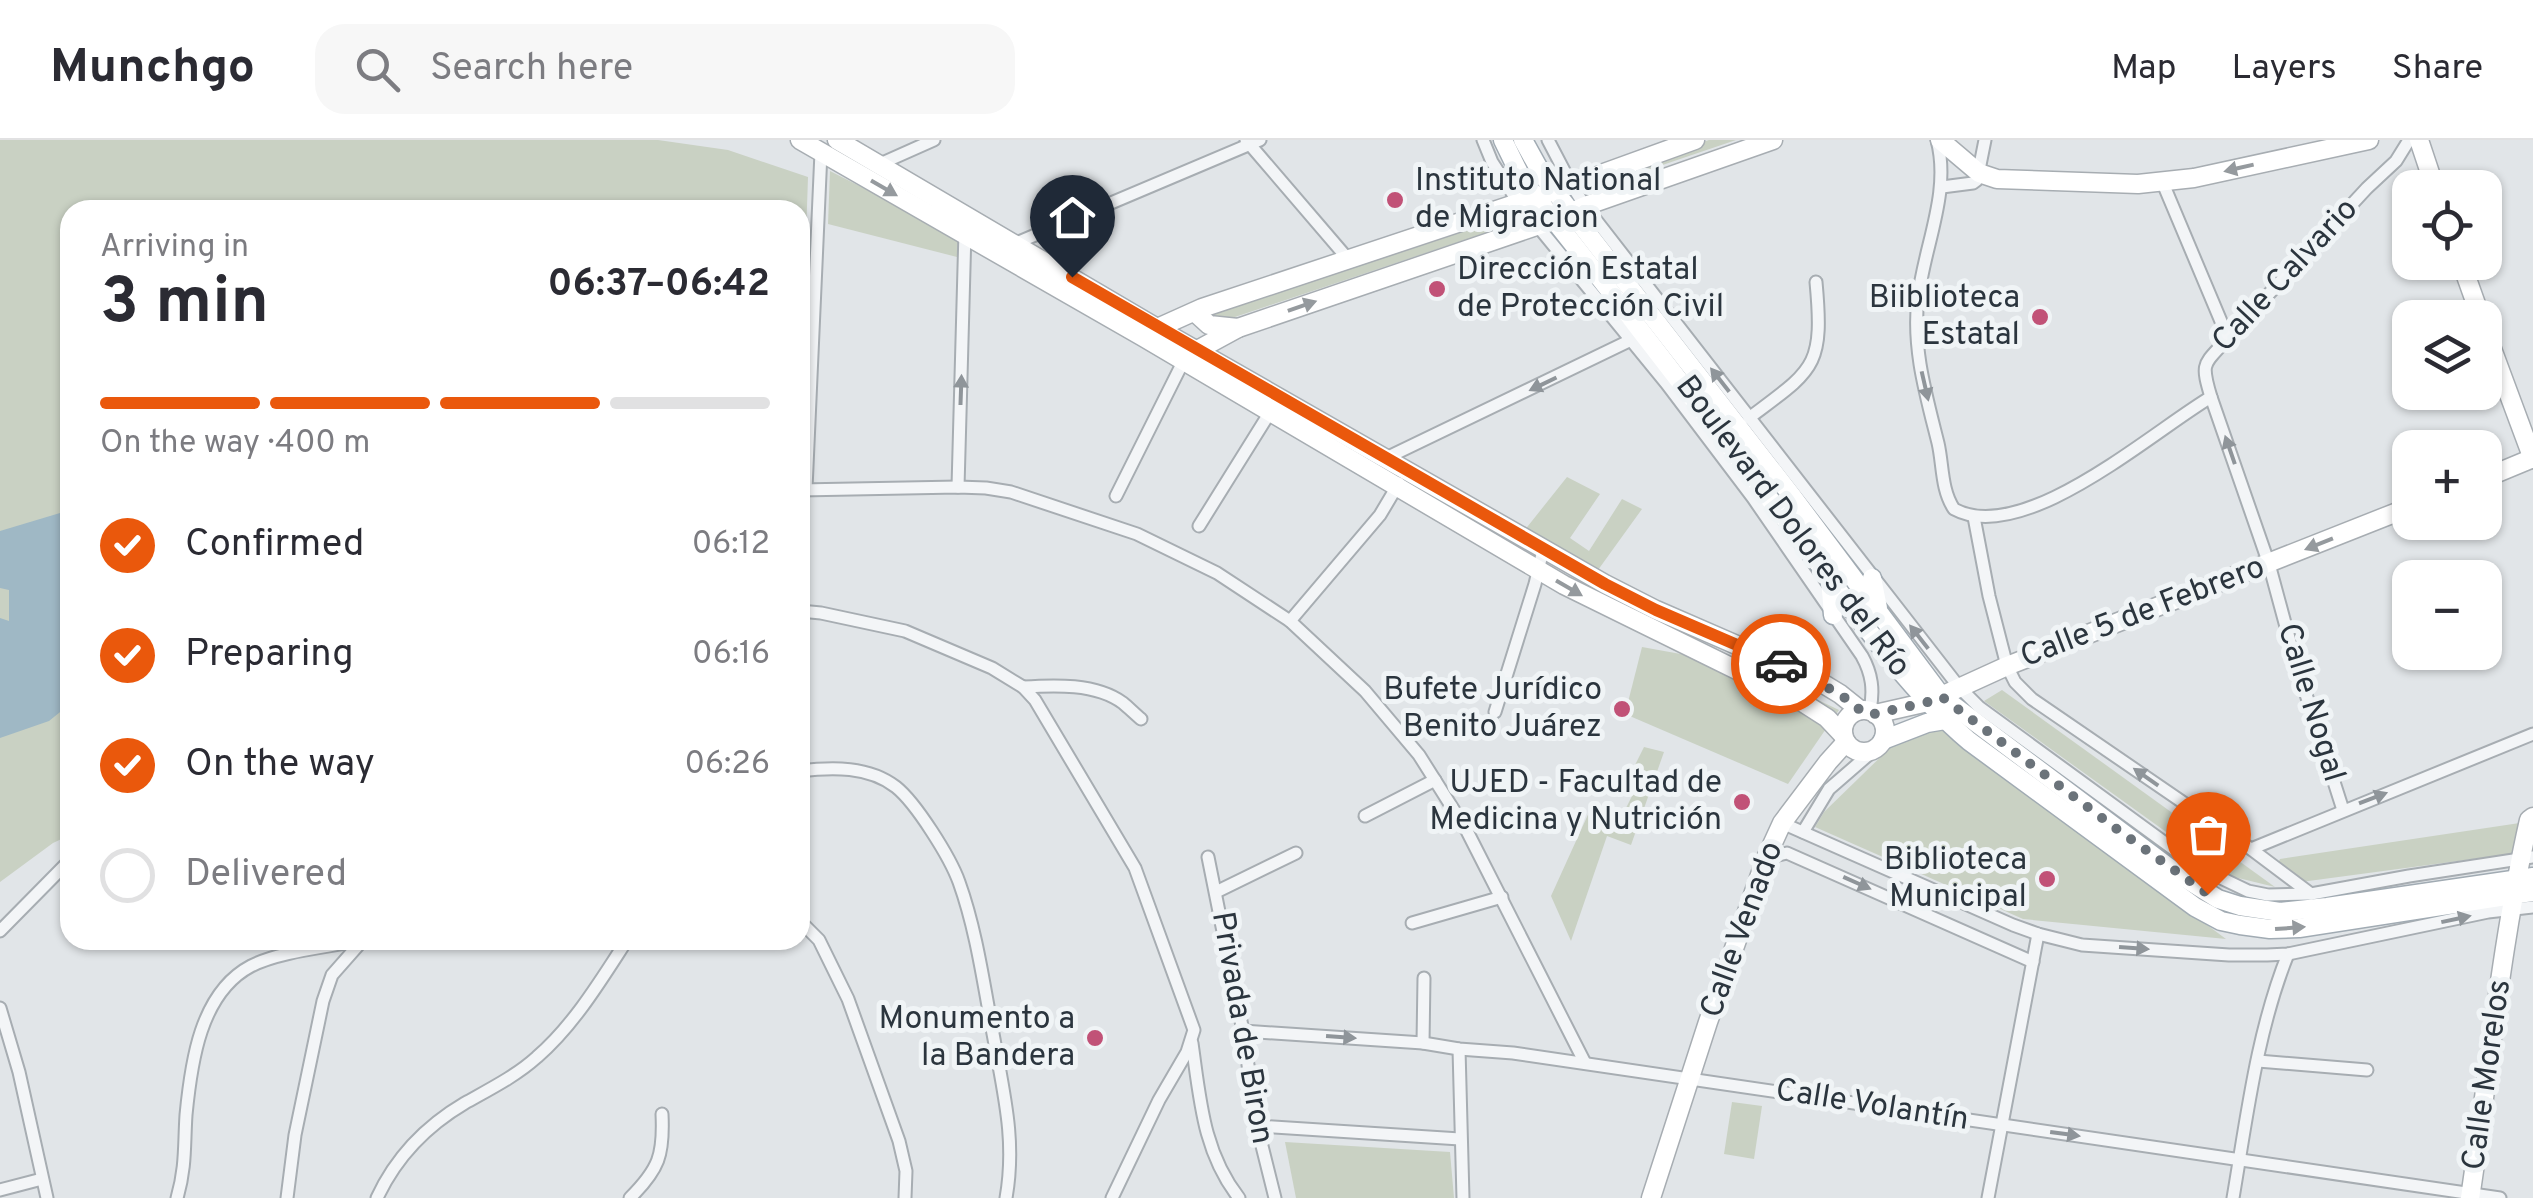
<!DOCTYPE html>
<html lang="en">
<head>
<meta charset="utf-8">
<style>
  body { margin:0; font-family:Overpass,sans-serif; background:#f7f7f7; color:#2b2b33; height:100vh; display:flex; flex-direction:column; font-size:38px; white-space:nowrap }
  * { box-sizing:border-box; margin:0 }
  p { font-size:32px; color:#7c7c81 }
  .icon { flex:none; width:55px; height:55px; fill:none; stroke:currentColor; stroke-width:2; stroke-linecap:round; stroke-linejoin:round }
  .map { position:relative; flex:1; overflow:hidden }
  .panel { position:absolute; left:60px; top:60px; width:750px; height:750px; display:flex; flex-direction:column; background:#fff; border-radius:30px; box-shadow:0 2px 8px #0004 }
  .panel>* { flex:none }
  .fabs { position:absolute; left:2392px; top:30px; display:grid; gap:20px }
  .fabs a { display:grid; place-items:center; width:110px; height:110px; border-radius:20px; background:#fff; box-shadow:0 2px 8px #0004; font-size:50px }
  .pin { position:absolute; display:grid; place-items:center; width:85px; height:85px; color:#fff; margin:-102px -42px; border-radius:50% 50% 50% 0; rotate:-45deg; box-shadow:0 0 10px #0007 }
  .pin .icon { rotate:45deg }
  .courier { position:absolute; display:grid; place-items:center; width:100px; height:100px; margin:-50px; border:8px solid #ea580c; border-radius:50%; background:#fff; color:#222; box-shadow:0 2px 12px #0007 }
  .overview em { font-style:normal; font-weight:700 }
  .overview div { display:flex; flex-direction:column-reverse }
  .overview { display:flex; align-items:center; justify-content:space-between; height:170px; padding:0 40px }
  h1 { font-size:65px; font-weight:700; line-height:75px }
  .bar { display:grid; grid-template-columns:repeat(4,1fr); gap:15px 10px; align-content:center; height:120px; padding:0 40px }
  .bar i { height:12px; border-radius:8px; background:#e1e1e2 }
  .bar .active { background:#ea580c }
  .bar p { grid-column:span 4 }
  ol { padding:0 40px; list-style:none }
  li { display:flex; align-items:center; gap:30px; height:110px }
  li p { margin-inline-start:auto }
  li .icon { padding:10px; border-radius:50%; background:#ea580c; color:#fff; stroke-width:4 }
  li:last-child { color:#7c7c81 }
  li i { width:55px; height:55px; border:5px solid #e1e1e2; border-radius:50% }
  header { display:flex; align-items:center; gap:60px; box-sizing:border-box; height:140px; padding:0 50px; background:#fff; border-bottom:2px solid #e1e1e2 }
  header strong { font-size:48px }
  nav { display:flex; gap:55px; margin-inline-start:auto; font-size:35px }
  .search { width:700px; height:90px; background:#f7f7f7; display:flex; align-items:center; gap:25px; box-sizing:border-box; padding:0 35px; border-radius:30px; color:#7c7c81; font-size:38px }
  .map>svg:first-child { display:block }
  .green { fill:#c9d1c3 }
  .water { fill:#9fb8c5 }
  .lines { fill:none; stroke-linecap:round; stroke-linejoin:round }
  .street-casing { stroke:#a7adb2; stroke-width:15 }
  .secondary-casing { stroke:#a7adb2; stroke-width:21 }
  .primary-casing { stroke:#a1abb3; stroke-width:21 }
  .street { stroke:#f3f5f7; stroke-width:11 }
  .secondary { stroke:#fff; stroke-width:18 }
  .primary { stroke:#fff; stroke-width:18 }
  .oneway { fill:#959a9e }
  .oneway2 { fill:#8f959a }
  .done { stroke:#6b737a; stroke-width:10; stroke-dasharray:0 18 }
  .route { stroke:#ea580c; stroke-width:12 }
  .poi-dot { fill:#c15277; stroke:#f0f4f6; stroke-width:4 }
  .labels { text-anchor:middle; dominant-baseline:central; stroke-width:10; stroke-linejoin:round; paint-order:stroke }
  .poi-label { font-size:32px; fill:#2b353e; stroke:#f0f4f6; text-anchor:end }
  .street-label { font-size:32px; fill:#2b353e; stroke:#f0f4f6 }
</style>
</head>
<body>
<header>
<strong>Munchgo</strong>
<div class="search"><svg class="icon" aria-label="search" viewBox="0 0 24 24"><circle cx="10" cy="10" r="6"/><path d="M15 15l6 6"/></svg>Search here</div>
<nav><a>Map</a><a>Layers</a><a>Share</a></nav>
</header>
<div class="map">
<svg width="2533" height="1058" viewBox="0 0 2533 1058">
  <rect width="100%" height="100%" fill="#e1e5e8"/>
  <g class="green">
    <path d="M 0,0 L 658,0 L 728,10 L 808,37 L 800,275 L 800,70 L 70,70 L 70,695 L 53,703 L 0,742 Z"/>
    <path d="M 1709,0 L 1736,0 L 1586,51 L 1583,43 Z"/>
    <path d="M 830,31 L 958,96 L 957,117 L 828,84 Z"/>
    <path d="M 1505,69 L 1513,77 L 1512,84 L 1235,177 L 1215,179 L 1213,173 Z"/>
    <path d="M 1567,337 L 1600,354 L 1570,398 L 1589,411 L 1622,359 L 1642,369 L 1598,430 L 1524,391 Z"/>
    <path d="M 1642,507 L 1747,526 L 1839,570 L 1788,644 L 1625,574 Z"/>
    <path d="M 2002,550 L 2275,747 L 2226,735 L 1984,561 Z"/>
    <path d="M 1934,582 L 2226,799 L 2023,779 L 1815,687 L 1824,672 L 1899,599 Z"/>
    <path d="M 1644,607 L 1664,612 L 1631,705 L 1607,696 L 1571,801 L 1551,756 L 1591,668 L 1624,672 L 1636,648 L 1627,641 Z"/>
    <path d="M 2533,681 L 2533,711 L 2301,742 L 2277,725 L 2280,719 Z"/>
    <path d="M 1732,962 L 1762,966 L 1754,1019 L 1724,1014 Z"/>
    <path d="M 1285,1002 L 1450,1012 L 1454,1058 L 1296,1058 Z"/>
  </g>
  <path class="water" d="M 70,370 L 70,564 L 49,581 L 0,598 L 0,478 L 9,481 L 9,450 L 0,448 L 0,391 Z"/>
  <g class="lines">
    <defs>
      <g id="street">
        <path d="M 1246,0 L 1348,119"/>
        <path d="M 1483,0 L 1492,22 L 1518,62 L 1666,243 L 1753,358 L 1862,516 C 1872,534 1874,550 1870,570"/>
        <path d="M 1548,0 L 1571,44 L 1585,66 L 1959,547 L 1979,567 L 2198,727 L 2248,751 L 2268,755 L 2311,754 L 2409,736 L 2533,717"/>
        <path d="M 1937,0 C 1951,53 1924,106 1918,159 C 1912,208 1926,255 1938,303 C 1943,324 1941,350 1954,369 C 2023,407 2153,291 2211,257"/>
        <path d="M 880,24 L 934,0"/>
        <path d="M 2162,41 L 2228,198"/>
        <path d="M 1942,47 L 1973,43 L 1977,40 L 1985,0"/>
        <path d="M 1014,104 L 1260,0"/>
        <path d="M 1749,278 C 1814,229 1824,228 1816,142"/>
        <path d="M 1382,320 L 1631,200"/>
        <path d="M 958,347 L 965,91"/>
        <path d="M 806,349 L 821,12"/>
        <path d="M 800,350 L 958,347 L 986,348 L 1011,352 L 1137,394 L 1217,433 L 1290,481 L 1365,551 L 1419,615 L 1467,691 L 1585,923"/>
        <path d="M 1116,356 L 1183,222"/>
        <path d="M 1974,377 L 1989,456 L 2007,526 L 2015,542 L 2032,559 L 2251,709 L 2311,754"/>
        <path d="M 1199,386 L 1272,269"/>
        <path d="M 800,471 L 821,473 L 905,491 L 992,528 L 1023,547 L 1035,560 L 1135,728 L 1194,890 L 1187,912 L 1159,960 L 1112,1058"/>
        <path d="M 1290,481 L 1380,375 L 1399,343"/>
        <path d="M 1023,547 C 1054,545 1096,543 1123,563 C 1129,568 1135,574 1141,579"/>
        <path d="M 1495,572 L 1535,444 L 1543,410"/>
        <path d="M 800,631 C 832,627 869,626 896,647 C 916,663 950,717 959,742 C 977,792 984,847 994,899 C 1004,955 1016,1001 1006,1058"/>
        <path d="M 2343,670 L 2295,520 L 2269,424 L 2211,257 C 2200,221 2204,225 2228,198 L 2367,48 L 2396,21 L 2409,0"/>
        <path d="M 1365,676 L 1435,640"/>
        <path d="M 1782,683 L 2013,785 L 2038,794 L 2082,805 L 2229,815 L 2267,815 L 2288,814 L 2488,772 L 2533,767"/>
        <path d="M 1803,692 L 1829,649 L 1874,610"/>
        <path d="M 2251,709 L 2533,594"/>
        <path d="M 1208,717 L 1243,891 L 1257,986 L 1275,1058"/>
        <path d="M 1766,718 L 1787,713 L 2033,822"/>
        <path d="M 1216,752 L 1296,713"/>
        <path d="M 800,781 L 819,800 L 848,859 L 899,1001 L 906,1031 L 905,1058"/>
        <path d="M 1412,783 L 1502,757"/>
        <path d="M 0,791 L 70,720"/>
        <path d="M 0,868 L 19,932 L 47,1058"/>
        <path d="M 1243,891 L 1423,903 L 1459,909 L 1513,913 L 2500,1058"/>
        <path d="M 1192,903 C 1200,959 1203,1012 1239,1058"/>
        <path d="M 1423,903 L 1424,838"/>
        <path d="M 1459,909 L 1463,1058"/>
        <path d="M 2258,921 L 2367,930"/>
        <path d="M 1257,986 L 1460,999"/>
        <path d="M 0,1050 L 42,1039"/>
        <path d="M 177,1058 C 186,1027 184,1006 186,975 C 191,923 200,853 251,826 C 280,811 330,807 362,800"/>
        <path d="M 287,1058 L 295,995 L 323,861 L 332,835 L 362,801"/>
        <path d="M 377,1058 C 396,1017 426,986 465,963 C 490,949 516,936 537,917 C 574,885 601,840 627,800"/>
        <path d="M 630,1058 C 659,1029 664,1015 662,974"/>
        <path d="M 1988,1058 L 2038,794"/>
        <path d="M 2233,1058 C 2247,976 2257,891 2288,814"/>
      </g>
      <g id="secondary">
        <path d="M 800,0 L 1143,197 L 1564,445 L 1802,562 L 1827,578 L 1843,595"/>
        <path d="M 837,0 L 1157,188 L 1605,444 L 1656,470 L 1817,540 L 1840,554 L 1860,570"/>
        <path d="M 1940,0 L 1979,33 L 1997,39 L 2138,44 L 2194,38 L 2369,0"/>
        <path d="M 2419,0 L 2435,48"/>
        <path d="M 2461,122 L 2481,178"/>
        <path d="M 1198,175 L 1209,185 L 1238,188"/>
        <path d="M 1153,190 L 1202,168 L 1554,51 L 1695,0"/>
        <path d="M 2485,190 L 2533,319"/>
        <path d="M 1192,213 L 1238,188 L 1554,80 L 1585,66 L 1773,0"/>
        <path d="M 2485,338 L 2533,318"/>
        <circle cx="1864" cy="591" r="21"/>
        <path d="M 1875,574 L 1928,562 L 2007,526 L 2410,367"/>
        <path d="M 1651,1058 L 1708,882 L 1766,718 L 1782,683 L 1828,622 L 1846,602"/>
        <path d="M 2470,1058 C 2489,932 2501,804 2529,680 L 2533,677"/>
      </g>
      <g id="primary">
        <path d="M 1503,0 L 1522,39 L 1535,56 C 1625,168 1711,282 1798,396 C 1851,466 1901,543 1969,601 L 2195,767 L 2221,781 L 2240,785 L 2270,789 L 2299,788 L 2533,752"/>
        <path d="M 1523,0 L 1543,36 L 1792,356 L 1942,557 L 2172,730 L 2218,759 L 2240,766 L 2280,772 L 2327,767 L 2533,737"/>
        <path d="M 1830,438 L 1833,475"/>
        <path d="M 1872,438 L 1878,468"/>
        <path d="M 1883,600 L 1927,583 L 1945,580"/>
      </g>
    </defs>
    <use href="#street" class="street-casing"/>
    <use href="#secondary" class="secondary-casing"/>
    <use href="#primary" class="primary-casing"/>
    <use href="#street" class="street"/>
    <use href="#secondary" class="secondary"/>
    <use href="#primary" class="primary"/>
  </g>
  <defs><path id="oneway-solid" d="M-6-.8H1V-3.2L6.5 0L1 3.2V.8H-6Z" transform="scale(2.5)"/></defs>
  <g class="oneway">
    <use href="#oneway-solid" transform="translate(2239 28) rotate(167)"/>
    <use href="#oneway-solid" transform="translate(884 48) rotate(30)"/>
    <use href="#oneway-solid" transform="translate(1302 166) rotate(-19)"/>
    <use href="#oneway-solid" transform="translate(2319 404) rotate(158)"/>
    <use href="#oneway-solid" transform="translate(1569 448) rotate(30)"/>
    <use href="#oneway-solid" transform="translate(2290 788) rotate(-4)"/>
  </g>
  <g class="oneway2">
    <use href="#oneway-solid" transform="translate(1720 240) rotate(-128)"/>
    <use href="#oneway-solid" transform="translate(1543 244) rotate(154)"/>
    <use href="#oneway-solid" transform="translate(1925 246) rotate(77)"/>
    <use href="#oneway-solid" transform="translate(961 250) rotate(-88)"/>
    <use href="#oneway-solid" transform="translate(2230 310) rotate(-109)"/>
    <use href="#oneway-solid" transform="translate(1919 497) rotate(-128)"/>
    <use href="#oneway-solid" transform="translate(2146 637) rotate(-145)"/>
    <use href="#oneway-solid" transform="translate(2373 658) rotate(-21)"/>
    <use href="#oneway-solid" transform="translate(1857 743) rotate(24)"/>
    <use href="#oneway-solid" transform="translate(2456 779) rotate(-12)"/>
    <use href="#oneway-solid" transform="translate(2134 808) rotate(4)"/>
    <use href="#oneway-solid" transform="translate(1341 897) rotate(4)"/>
    <use href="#oneway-solid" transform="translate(2065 994) rotate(8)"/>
  </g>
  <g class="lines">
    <path class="done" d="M 1781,524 L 1840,554 L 1860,570 L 1870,570 L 1875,574 L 1928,562 L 1942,557 L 2118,690 L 2208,754"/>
    <path class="route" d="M 1072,137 L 1605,444 L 1656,470 L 1781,524"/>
  </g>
  <g class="poi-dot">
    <circle cx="1395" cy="60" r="10"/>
    <circle cx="1437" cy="149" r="10"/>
    <circle cx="2040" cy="177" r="10"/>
    <circle cx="1622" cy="569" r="10"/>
    <circle cx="1742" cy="662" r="10"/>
    <circle cx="2047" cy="739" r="10"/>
    <circle cx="1095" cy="898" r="10"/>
  </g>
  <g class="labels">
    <g class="poi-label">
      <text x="1415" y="42" text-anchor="start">Instituto National<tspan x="1415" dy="37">de Migracion</tspan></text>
      <text x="1457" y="131" text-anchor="start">Dirección Estatal<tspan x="1457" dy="37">de Protección Civil</tspan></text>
      <text x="2020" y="159">Biiblioteca<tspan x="2020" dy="37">Estatal</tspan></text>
      <text x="1602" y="551">Bufete Jurídico<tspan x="1602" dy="37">Benito Juárez</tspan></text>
      <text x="1722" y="644">UJED - Facultad de<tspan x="1722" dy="37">Medicina y Nutrición</tspan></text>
      <text x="2027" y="721">Biblioteca<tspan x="2027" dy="37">Municipal</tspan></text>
      <text x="1075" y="880">Monumento a<tspan x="1075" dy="37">la Bandera</tspan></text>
    </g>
    <g class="street-label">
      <text transform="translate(2286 136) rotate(-47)">Calle Calvario</text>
      <text transform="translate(1792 387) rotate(53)">Boulevard Dolores del Río</text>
      <text transform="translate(2143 473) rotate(-21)">Calle 5 de Febrero</text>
      <text transform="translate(2310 563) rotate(73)">Calle Nogal</text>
      <text transform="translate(1743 790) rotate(-70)">Calle Venado</text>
      <text transform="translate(1241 888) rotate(80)">Privada de Biron</text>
      <text transform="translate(2488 935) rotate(-82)">Calle Morelos</text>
      <text transform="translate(1872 966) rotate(9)">Calle Volantín</text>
    </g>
  </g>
</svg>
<div class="fabs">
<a><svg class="icon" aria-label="locate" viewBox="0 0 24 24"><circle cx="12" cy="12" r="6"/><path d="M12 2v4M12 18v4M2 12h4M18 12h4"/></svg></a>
<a><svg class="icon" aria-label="layers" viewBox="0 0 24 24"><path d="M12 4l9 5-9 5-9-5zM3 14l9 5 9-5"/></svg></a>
<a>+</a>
<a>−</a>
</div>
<div class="pin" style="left:2208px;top:754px;background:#ea580c"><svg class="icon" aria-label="bag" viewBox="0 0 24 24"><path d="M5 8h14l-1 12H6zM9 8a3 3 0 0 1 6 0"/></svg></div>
<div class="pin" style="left:1072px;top:137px;background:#1f2937"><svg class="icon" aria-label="home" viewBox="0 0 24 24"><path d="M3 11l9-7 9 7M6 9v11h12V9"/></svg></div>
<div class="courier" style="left:1781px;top:524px"><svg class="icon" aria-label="car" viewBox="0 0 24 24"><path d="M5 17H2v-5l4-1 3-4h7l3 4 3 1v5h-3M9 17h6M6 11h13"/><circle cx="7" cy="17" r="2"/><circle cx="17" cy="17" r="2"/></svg></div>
<section class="panel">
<div class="overview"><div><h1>3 min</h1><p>Arriving in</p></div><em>06:37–06:42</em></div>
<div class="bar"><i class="active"></i><i class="active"></i><i class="active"></i><i></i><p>On the way · 400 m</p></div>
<ol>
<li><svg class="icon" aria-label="check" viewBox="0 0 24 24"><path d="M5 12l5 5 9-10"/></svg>Confirmed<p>06:12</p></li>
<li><svg class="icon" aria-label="check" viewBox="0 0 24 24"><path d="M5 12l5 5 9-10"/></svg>Preparing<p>06:16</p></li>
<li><svg class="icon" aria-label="check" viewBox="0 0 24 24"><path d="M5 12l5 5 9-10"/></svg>On the way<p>06:26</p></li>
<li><i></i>Delivered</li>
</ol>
</section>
</div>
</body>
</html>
